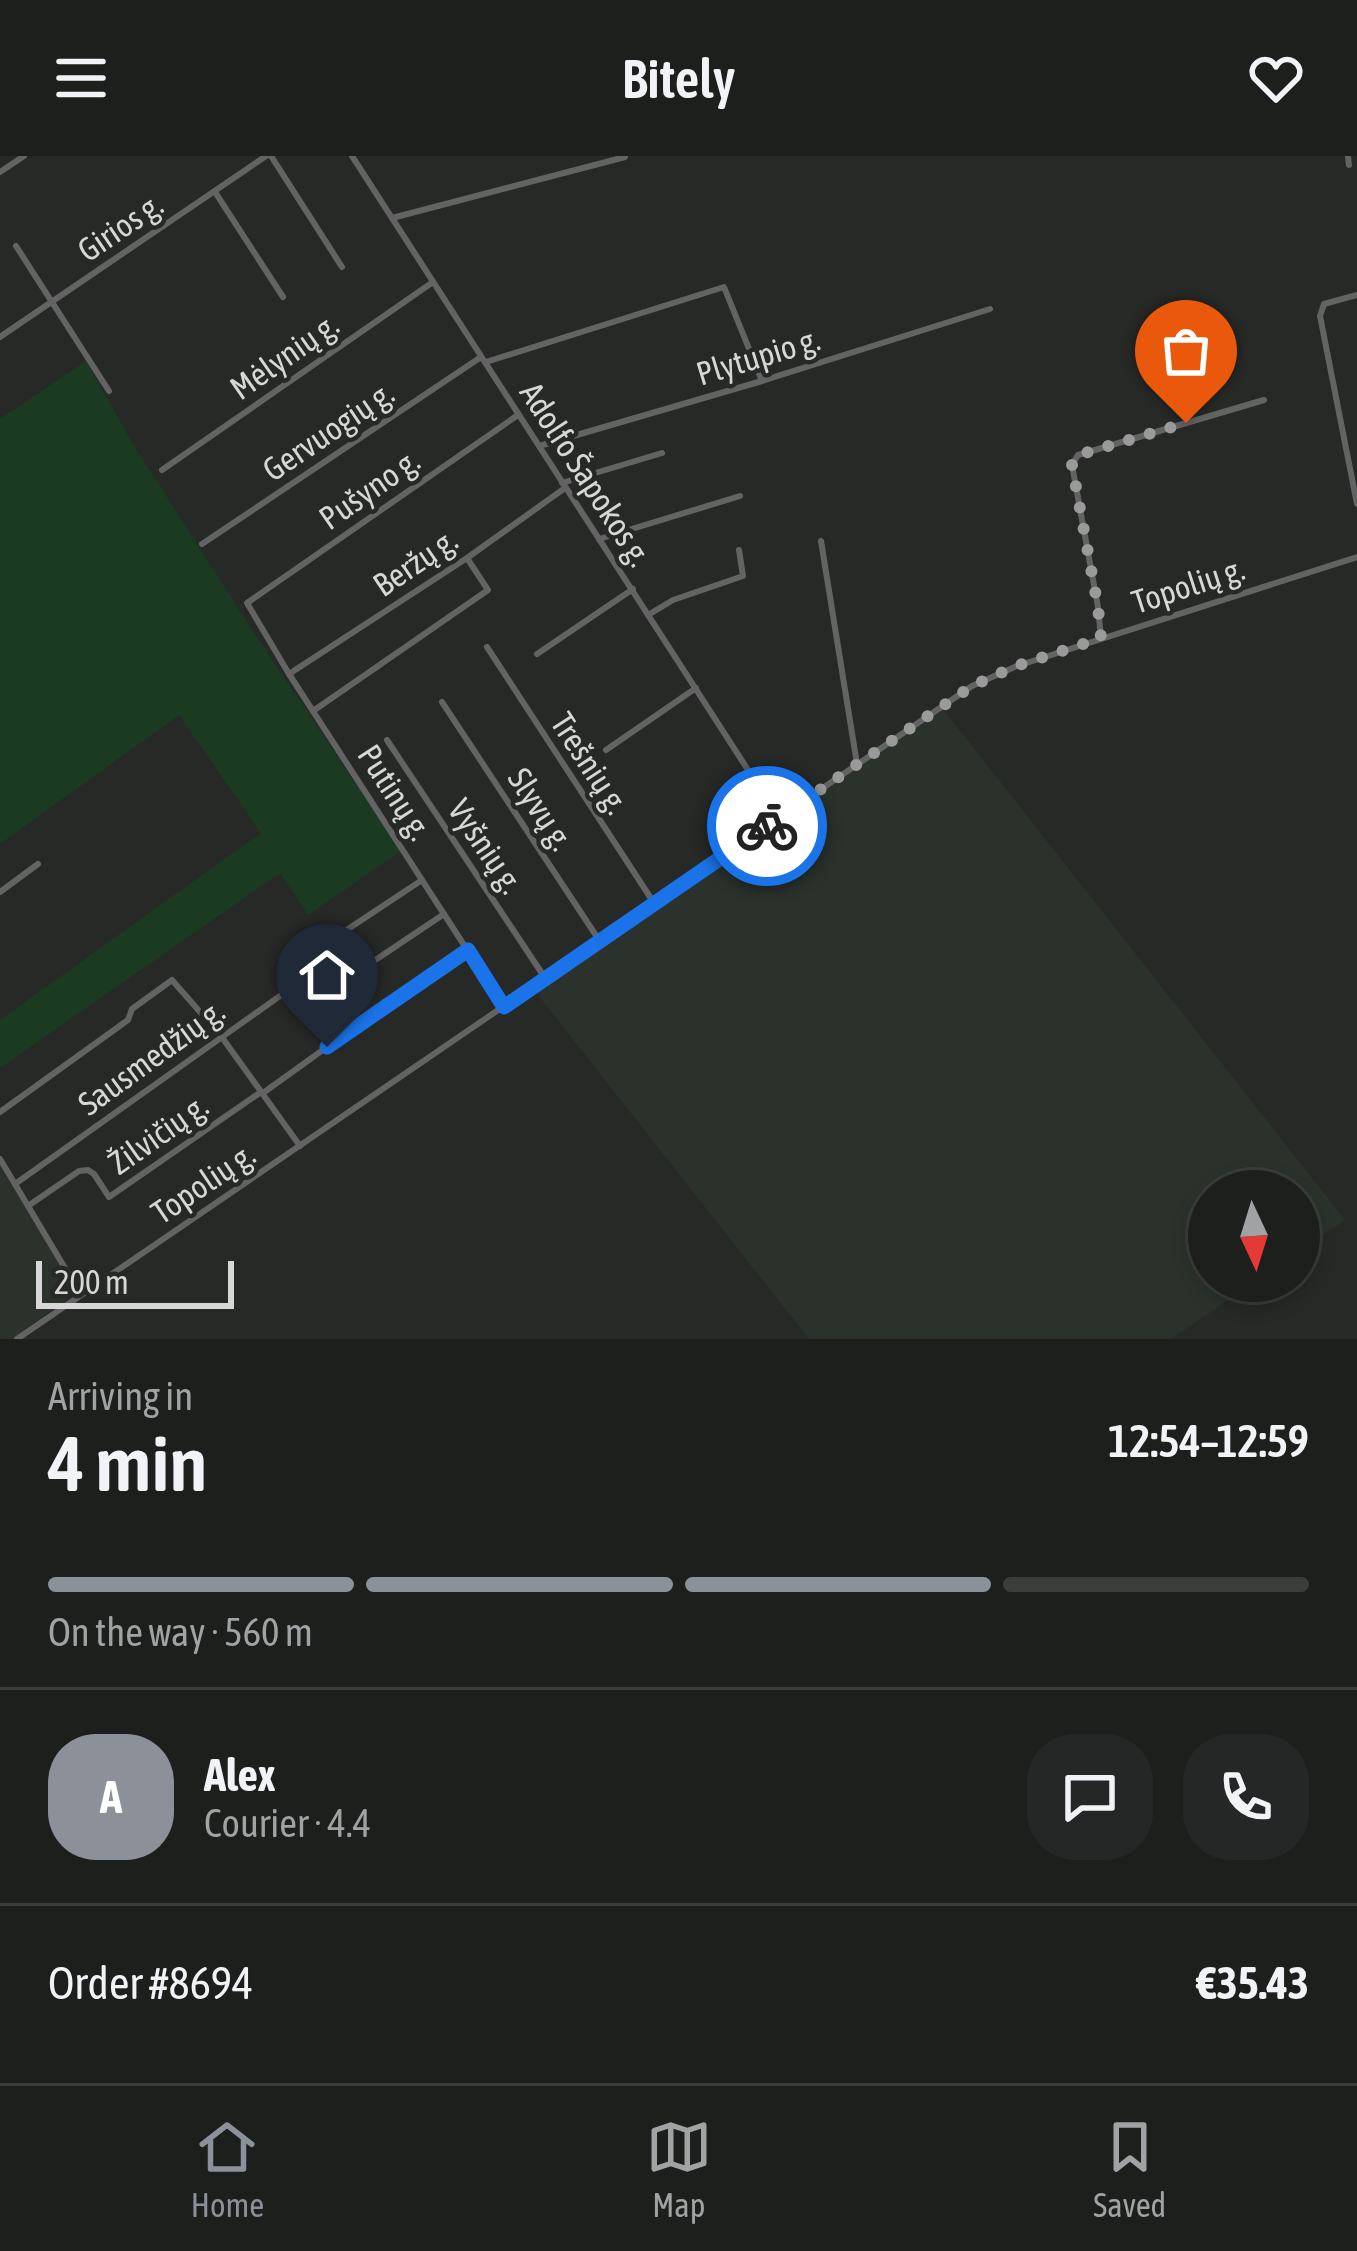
<!DOCTYPE html>
<html lang="en">
<head>
<meta charset="utf-8">
<style>
  body { margin:0; font-family:"Asap Condensed",sans-serif; background:#252726; color:#f1f3f6; height:100vh; display:flex; flex-direction:column; font-size:45px; white-space:nowrap }
  * { box-sizing:border-box; margin:0 }
  p { font-size:39px; color:#a0a2a4 }
  .icon { flex:none; width:66px; height:66px; fill:none; stroke:currentColor; stroke-width:2; stroke-linecap:round; stroke-linejoin:round }
  .map { position:relative; height:1183px; overflow:hidden }
  .side { display:flex; flex-direction:column; background:#1d1f1d; flex:1 }
  .side>* { flex:none }
  .needle { width:78px; rotate:176deg }
  .buttons { position:absolute; left:1188px; top:1014px; display:grid; gap:24px }
  .buttons a { display:grid; place-items:center; width:132px; height:132px; border-radius:50%; background:#1d1f1d; box-shadow:0 6px 18px #0003,0 0 0 3px #3b3d3b; font-size:60px }
  .scale { position:absolute; left:36px; bottom:30px; width:198px; box-sizing:border-box; padding-left:12px; border:6px solid #d6d7d6; border-top:0; font-size:33px; line-height:42px; white-space:nowrap; color:#d6d7d6; -webkit-text-stroke:9px #272927; paint-order:stroke }
  .pin { position:absolute; display:grid; place-items:center; width:102px; height:102px; color:#fff; margin:-123px -51px; border-radius:50% 50% 50% 0; rotate:-45deg; box-shadow:0 0 12px #0007 }
  .pin .icon { rotate:45deg }
  .courier { position:absolute; display:grid; place-items:center; width:120px; height:120px; margin:-60px; border:9px solid #1a73e8; border-radius:50%; background:#fff; color:#222; box-shadow:0 3px 15px #0007 }
  .overview em { font-style:normal; font-weight:600 }
  .overview div { display:flex; flex-direction:column-reverse }
  .overview { display:flex; align-items:center; justify-content:space-between; height:204px; padding:0 48px }
  h1 { font-size:78px; font-weight:600; line-height:90px }
  .bar { display:grid; grid-template-columns:repeat(4,1fr); gap:18px 12px; align-content:center; height:144px; padding:0 48px }
  .bar i { height:15px; border-radius:9px; background:#3b3d3b }
  .bar .current { background:#8c9099 }
  .bar p { grid-column:span 4 }
  .line { display:flex; align-items:center; gap:30px; padding:0 48px; border-top:3px solid #3b3d3b }
  .line div { flex:1 }
  .round { display:grid; place-items:center; flex:none; width:126px; height:126px; border-radius:48px; background:#252726 }
  header { display:flex; justify-content:space-between; align-items:center; height:156px; padding:0 48px; background:#1d1f1d; font-size:54px; font-weight:600 }
  .menu { display:flex; justify-content:space-around; align-items:center; height:168px; border-top:3px solid #3b3d3b; background:#1d1f1d; font-size:33px; color:#a0a2a4 }
  .menu a { display:grid; justify-items:center; gap:6px }
  .menu .current { color:#8c9099 }
  .map>svg:first-child { display:block }
  .built { fill:#2b322c }
  .green { fill:#1a3b22 }
  .lines { fill:none; stroke-linecap:round; stroke-linejoin:round }
  .minor { stroke:#636364; stroke-width:6 }
  .done { stroke:#999a99; stroke-width:12; stroke-dasharray:0 21.6 }
  .route { stroke:#1a73e8; stroke-width:15 }
  .labels { text-anchor:middle; dominant-baseline:central; stroke-width:9; stroke-linejoin:round; paint-order:stroke }
  .street-label { font-size:33px; fill:#d6d7d6; stroke:#272927 }
</style>
</head>
<body>
<header><svg class="icon" aria-label="menu" viewBox="0 0 24 24"><path d="M4 6h16M4 12h16M4 18h16"/></svg>Bitely<svg class="icon" aria-label="heart" viewBox="0 0 24 24"><path d="M12 20l-8-8c-3-5 5-10 8-4 3-6 11-1 8 4z"/></svg></header>
<div class="map">
<svg width="1357" height="1183" viewBox="0 0 1357 1183">
  <rect width="100%" height="100%" fill="#272927"/>
  <g class="built">
    <path d="M 943,553 L 1345,1064 L 1299,1095 L 1299,1035 L 1209,1035 L 1209,1125 L 1256,1125 L 1171,1183 L 809,1183 L 534,834 Z"/>
    <path d="M 0,1007 L 77,1136 L 24,1174 L 29,1183 L 0,1183 Z"/>
  </g>
  <path class="green" d="M 86,205 L 131,285 L 247,466 L 401,695 L 308,759 L 280,717 L 0,912 L 0,864 L 261,677 L 179,559 L 0,688 L 0,263 Z"/>
  <g class="lines">
    <g class="minor">
      <path d="M 271,0 L 342,111"/>
      <path d="M 352,0 L 779,662"/>
      <path d="M 1348,0 L 1349,9"/>
      <path d="M 0,16 L 24,0"/>
      <path d="M 215,36 L 283,141"/>
      <path d="M 392,62 L 625,1"/>
      <path d="M 16,90 L 109,235"/>
      <path d="M 1357,139 L 1324,148 L 1320,160 L 1357,348"/>
      <path d="M 0,181 L 266,0"/>
      <path d="M 486,206 L 724,131 L 762,225"/>
      <path d="M 539,290 L 762,225 L 990,153"/>
      <path d="M 162,314 L 433,126"/>
      <path d="M 562,327 L 662,297"/>
      <path d="M 599,383 L 740,340"/>
      <path d="M 821,385 L 857,608"/>
      <path d="M 202,388 L 481,201"/>
      <path d="M 648,459 L 673,444 L 743,420 L 739,394"/>
      <path d="M 1101,482 L 1098,451 L 1072,309 L 1078,299 L 1264,244"/>
      <path d="M 487,491 L 654,747"/>
      <path d="M 537,498 L 633,433"/>
      <path d="M 289,518 L 467,402 L 565,332"/>
      <path d="M 442,546 L 599,784"/>
      <path d="M 313,555 L 488,434 L 467,402"/>
      <path d="M 387,584 L 545,822"/>
      <path d="M 606,594 L 696,532"/>
      <path d="M 0,736 L 38,708"/>
      <path d="M 362,813 L 444,758"/>
      <path d="M 504,851 L 289,518 L 247,447 L 518,259"/>
      <path d="M 263,937 L 391,845 L 468,794"/>
      <path d="M 0,956 L 128,864 L 132,853 L 172,824 L 221,880 L 300,990"/>
      <path d="M 0,1003 L 81,1139"/>
      <path d="M 15,1028 L 332,803 L 342,777 L 422,724"/>
      <path d="M 28,1050 L 79,1015 L 88,1014 L 94,1018 L 109,1041 L 261,936"/>
      <path d="M 17,1183 L 972,530 L 1017,510 L 1357,401"/>
    </g>
  </g>
  <g class="lines">
    <path class="done" d="M 767,670 L 972,530 L 1016,510 L 1101,482 L 1098,451 L 1072,309 L 1078,299 L 1186,267"/>
    <path class="route" d="M 327,891 L 468,794 L 504,851 L 767,670"/>
  </g>
  <g class="labels">
    <g class="street-label">
      <text transform="translate(120 71) rotate(-34)">Girios g.</text>
      <text transform="translate(284 200) rotate(-35)">Mėlynių g.</text>
      <text transform="translate(758 200) rotate(-17)">Plytupio g.</text>
      <text transform="translate(328 275) rotate(-34)">Gervuogių g.</text>
      <text transform="translate(586 318) rotate(57)">Adolfo Šapokos g.</text>
      <text transform="translate(369 333) rotate(-35)">Pušyno g.</text>
      <text transform="translate(415 406) rotate(-34)">Beržų g.</text>
      <text transform="translate(1188 429) rotate(-18)">Topolių g.</text>
      <text transform="translate(590 607) rotate(57)">Trešnių g.</text>
      <text transform="translate(395 636) rotate(57)">Putinų g.</text>
      <text transform="translate(541 653) rotate(57)">Slyvų g.</text>
      <text transform="translate(486 690) rotate(56)">Vyšnių g.</text>
      <text transform="translate(151 901) rotate(-36)">Sausmedžių g.</text>
      <text transform="translate(158 978) rotate(-35)">Žilvičių g.</text>
      <text transform="translate(203 1027) rotate(-34)">Topolių g.</text>
    </g>
  </g>
</svg>
<div class="buttons">
<a><svg class="needle" viewBox="-14 -14 28 28"><path d="M0-13l5 13h-10z" fill="#e53935"/><path d="M0 13l5-13h-10z" fill="#a0a2a4"/></svg></a>
</div>
<div class="scale">200 m</div>
<div class="pin" style="left:1186px;top:267px;background:#ea580c"><svg class="icon" aria-label="bag" viewBox="0 0 24 24"><path d="M5 8h14l-1 12H6zM9 8a3 3 0 0 1 6 0"/></svg></div>
<div class="pin" style="left:327px;top:891px;background:#1f2937"><svg class="icon" aria-label="home" viewBox="0 0 24 24"><path d="M3 11l9-7 9 7M6 9v11h12V9"/></svg></div>
<div class="courier" style="left:767px;top:670px"><svg class="icon" aria-label="bike" viewBox="0 0 24 24"><circle cx="6" cy="16" r="4"/><circle cx="18" cy="16" r="4"/><path d="M6 16l4-8h5l3 8M10 8l3 8H6M13 5h3"/></svg></div>
</div>
<section class="side">
<div class="overview"><div><h1>4 min</h1><p>Arriving in</p></div><em>12:54–12:59</em></div>
<div class="bar"><i class="current"></i><i class="current"></i><i class="current"></i><i></i><p>On the way · 560 m</p></div>
<div class="line" style="height:216px"><b class="round" style="background:#8c9099;color:#fff">A</b><div><b>Alex</b><p>Courier · 4.4</p></div><a class="round"><svg class="icon" aria-label="chat" viewBox="0 0 24 24"><path d="M4 5h16v11H9l-5 4z"/></svg></a><a class="round"><svg class="icon" aria-label="phone" viewBox="0 0 24 24"><path d="M5 4h4l2 5-3 2q2 4 5 5l2-3 5 2v4C11 20 4 13 5 4z"/></svg></a></div>
<div class="line" style="height:156px"><div>Order #8694</div><b>€35.43</b></div>
</section>
<nav class="menu">
<a class="current"><svg class="icon" aria-label="home" viewBox="0 0 24 24"><path d="M3 11l9-7 9 7M6 9v11h12V9"/></svg>Home</a>
<a><svg class="icon" aria-label="map" viewBox="0 0 24 24"><path d="M3 6l6-2 6 2 6-2v14l-6 2-6-2-6 2zM9 4v14M15 6v14"/></svg>Map</a>
<a><svg class="icon" aria-label="saved" viewBox="0 0 24 24"><path d="M7 4h10v16l-5-4-5 4z"/></svg>Saved</a>
</nav>
</body>
</html>
